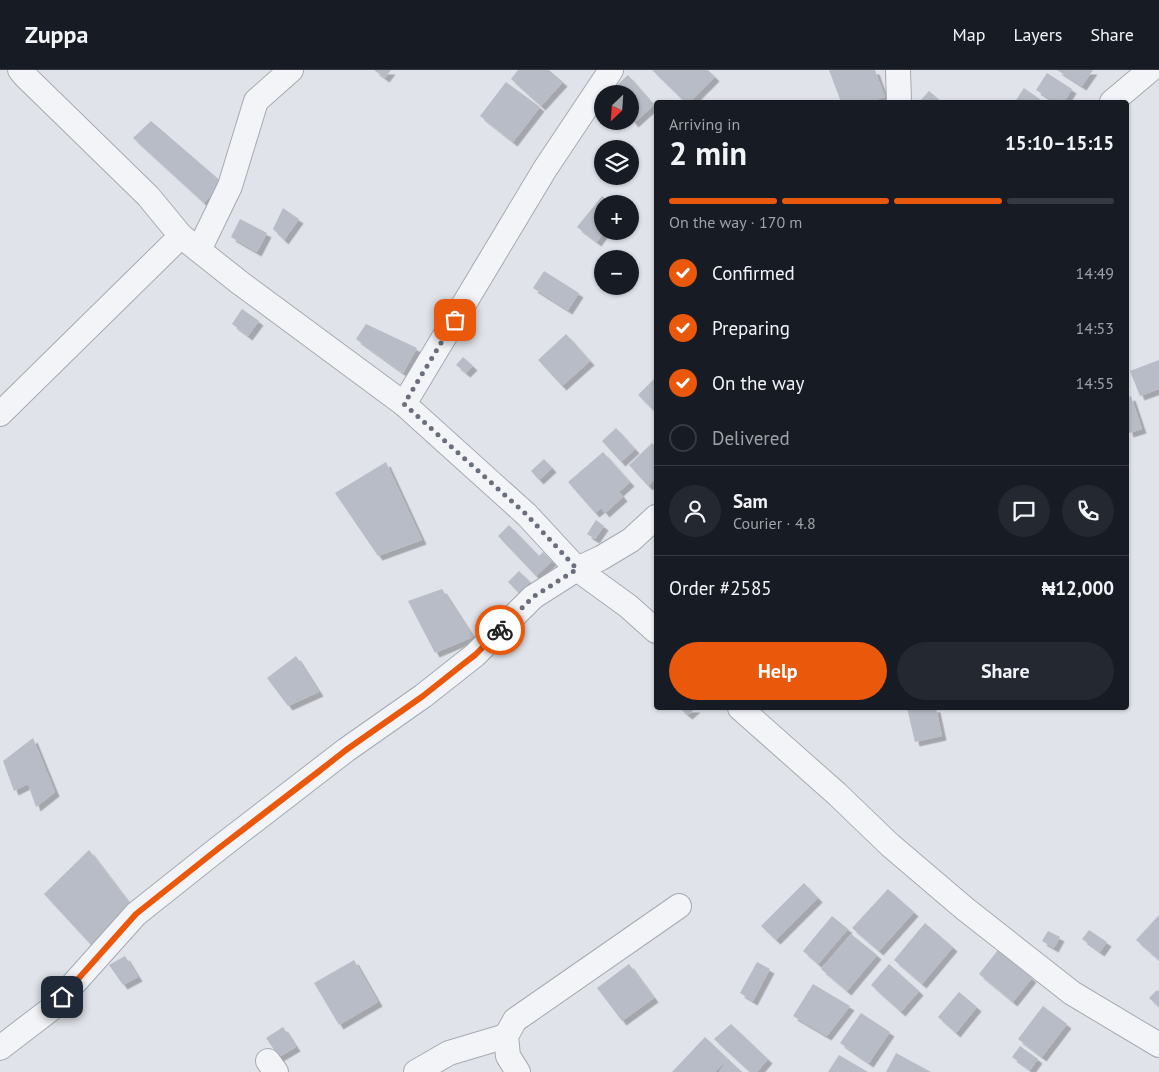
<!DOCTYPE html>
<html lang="en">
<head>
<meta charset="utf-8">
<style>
  body { margin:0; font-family:"PT Sans",sans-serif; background:#242831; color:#f1f3f6; height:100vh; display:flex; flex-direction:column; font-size:19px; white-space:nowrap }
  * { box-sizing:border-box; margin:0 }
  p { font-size:16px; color:#9ea1a6 }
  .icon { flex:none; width:28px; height:28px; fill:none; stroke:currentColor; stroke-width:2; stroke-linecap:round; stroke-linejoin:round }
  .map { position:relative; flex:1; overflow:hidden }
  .panel { position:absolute; left:654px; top:30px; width:475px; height:610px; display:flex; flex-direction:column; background:#171b24; border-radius:5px; box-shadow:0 1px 4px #0004 }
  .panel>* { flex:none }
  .needle { width:32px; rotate:205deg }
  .controls { position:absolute; left:594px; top:15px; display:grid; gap:10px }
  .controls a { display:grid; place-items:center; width:45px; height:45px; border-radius:50%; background:#171b24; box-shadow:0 1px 4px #0004; font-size:25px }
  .pin { position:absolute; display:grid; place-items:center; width:42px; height:42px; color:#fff; margin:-21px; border-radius:10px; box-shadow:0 2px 8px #0006 }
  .courier { position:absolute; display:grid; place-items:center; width:50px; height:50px; margin:-25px; border:4px solid #ea580c; border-radius:50%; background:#fff; color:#222; box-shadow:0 1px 6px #0007 }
  .overview em { font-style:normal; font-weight:700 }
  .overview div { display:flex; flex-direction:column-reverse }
  .overview { display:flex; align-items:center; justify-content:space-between; height:85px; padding:0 15px }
  h1 { font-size:32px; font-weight:700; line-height:38px }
  .bar { display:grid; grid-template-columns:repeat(4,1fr); gap:8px 5px; align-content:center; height:60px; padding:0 15px }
  .bar i { height:6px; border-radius:4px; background:#363941 }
  .bar .current { background:#ea580c }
  .bar p { grid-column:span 4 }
  .line { display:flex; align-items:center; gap:12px; padding:0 15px; border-top:1px solid #363941 }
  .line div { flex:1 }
  .round { display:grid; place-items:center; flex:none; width:52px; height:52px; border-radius:26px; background:#242831 }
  ol { padding:0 15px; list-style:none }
  li { display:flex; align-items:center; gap:15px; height:55px }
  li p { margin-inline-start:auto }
  li .icon { padding:5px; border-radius:50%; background:#ea580c; color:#fff; stroke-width:4 }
  li:last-child { color:#9ea1a6 }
  li i { width:28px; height:28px; border:2px solid #363941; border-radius:50% }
  .primary-button { display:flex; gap:10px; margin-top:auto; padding:10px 15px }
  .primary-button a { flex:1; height:58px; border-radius:30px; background:#ea580c; color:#fff; font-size:20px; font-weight:700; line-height:58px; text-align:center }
  .primary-button a+a { background:#242831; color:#f1f3f6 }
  header { display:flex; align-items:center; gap:30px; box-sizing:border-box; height:70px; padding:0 25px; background:#171b24; border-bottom:1px solid #363941 }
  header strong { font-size:24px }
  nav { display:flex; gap:28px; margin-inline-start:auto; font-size:18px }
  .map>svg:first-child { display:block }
  .building { fill:#b8bcc6; filter:url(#shadow) }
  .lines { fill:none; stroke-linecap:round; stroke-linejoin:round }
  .street-casing { stroke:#a5aab3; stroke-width:26 }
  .street { stroke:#f3f4f8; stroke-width:24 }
  .done { stroke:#696f7c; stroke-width:5; stroke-dasharray:0 9 }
  .route { stroke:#ea580c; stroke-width:6 }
</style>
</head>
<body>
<header>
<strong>Zuppa</strong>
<nav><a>Map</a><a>Layers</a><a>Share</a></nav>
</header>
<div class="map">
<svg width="1159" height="1002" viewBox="0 0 1159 1002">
  <defs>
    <filter id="shadow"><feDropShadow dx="4.5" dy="4.5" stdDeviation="0" flood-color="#0004"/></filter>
  </defs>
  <rect width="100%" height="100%" fill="#e0e3e9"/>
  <g class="building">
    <path d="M 374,0 L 391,0 L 385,8 Z"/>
    <path d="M 518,0 L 549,0 L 563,12 L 541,36 L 511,9 Z"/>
    <path d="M 652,0 L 708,0 L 715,7 L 690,32 L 685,32 Z"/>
    <path d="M 829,0 L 875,0 L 885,27 L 869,32 L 841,32 Z"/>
    <path d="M 1057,0 L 1093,0 L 1082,16 Z"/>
    <path d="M 1047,3 L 1072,19 L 1064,32 L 1055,32 L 1036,20 Z"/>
    <path d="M 628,5 L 654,35 L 634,53 L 630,48 L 630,24 L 609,24 L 608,23 Z"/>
    <path d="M 506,12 L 540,37 L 513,72 L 480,46 Z"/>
    <path d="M 1024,18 L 1044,32 L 1020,32 L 1016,30 Z"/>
    <path d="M 929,21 L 942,32 L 919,32 Z"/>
    <path d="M 151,51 L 223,113 L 204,133 L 133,68 Z"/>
    <path d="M 602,126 L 612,134 L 602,134 L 602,161 L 605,161 L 597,172 L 577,157 Z"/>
    <path d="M 283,138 L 299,149 L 284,170 L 273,159 Z"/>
    <path d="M 240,149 L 267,163 L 257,182 L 231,167 Z"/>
    <path d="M 544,201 L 579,223 L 568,240 L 533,218 Z"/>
    <path d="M 242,239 L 259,251 L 248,266 L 232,254 Z"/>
    <path d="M 366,254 L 417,278 L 403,303 L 356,269 Z"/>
    <path d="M 566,264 L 590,291 L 562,316 L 538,290 Z"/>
    <path d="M 463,287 L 473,296 L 466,303 L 456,295 Z"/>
    <path d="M 1159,290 L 1159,319 L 1140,326 L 1130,301 Z"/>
    <path d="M 656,307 L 656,343 L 638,325 Z"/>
    <path d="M 1131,326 L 1142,359 L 1129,363 L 1126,353 L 1126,328 Z"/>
    <path d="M 616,358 L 635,379 L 621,392 L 602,371 Z"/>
    <path d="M 652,373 L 656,377 L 656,408 L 648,416 L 629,395 Z"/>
    <path d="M 603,382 L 630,412 L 619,422 L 623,427 L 605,443 L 601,438 L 595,443 L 568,412 Z"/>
    <path d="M 544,389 L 552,398 L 539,410 L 531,401 Z"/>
    <path d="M 386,392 L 422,470 L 378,486 L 335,423 Z"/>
    <path d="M 596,450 L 604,456 L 595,469 L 587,464 Z"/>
    <path d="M 509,455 L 539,486 L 543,482 L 552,491 L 536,506 L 498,466 Z"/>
    <path d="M 519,501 L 530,512 L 519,523 L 508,512 Z"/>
    <path d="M 442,519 L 473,567 L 435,583 L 408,531 Z"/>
    <path d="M 296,586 L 319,622 L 288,636 L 267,608 Z"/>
    <path d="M 679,638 L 696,638 L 688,645 Z"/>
    <path d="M 907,638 L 936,638 L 942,666 L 915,672 Z"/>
    <path d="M 33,668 L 55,722 L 36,737 L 28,714 L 14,721 L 3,691 Z"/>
    <path d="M 89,780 L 133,838 L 92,876 L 44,824 Z"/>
    <path d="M 804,813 L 818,828 L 776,870 L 761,856 Z"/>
    <path d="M 888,819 L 914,842 L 879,881 L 852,858 Z"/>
    <path d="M 1159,845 L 1159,890 L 1136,870 Z"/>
    <path d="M 832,846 L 848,859 L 818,894 L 803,881 Z"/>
    <path d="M 925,853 L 953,877 L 922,914 L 894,890 Z"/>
    <path d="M 1089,860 L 1107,872 L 1100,882 L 1082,869 Z"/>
    <path d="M 1048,861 L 1060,867 L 1054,878 L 1042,871 Z"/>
    <path d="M 851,864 L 877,885 L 847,921 L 821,899 Z"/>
    <path d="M 998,880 L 1032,908 L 1013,932 L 979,904 Z"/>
    <path d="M 125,886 L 138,907 L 123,915 L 109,895 Z"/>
    <path d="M 354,890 L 378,932 L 339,955 L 314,913 Z"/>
    <path d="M 757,892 L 770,899 L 753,931 L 740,923 Z"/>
    <path d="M 629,894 L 654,928 L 622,951 L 597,918 Z"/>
    <path d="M 889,894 L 919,921 L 901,942 L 871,915 Z"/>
    <path d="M 813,914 L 850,936 L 827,966 L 793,946 Z"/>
    <path d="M 1157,920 L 1159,922 L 1159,937 L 1149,928 Z"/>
    <path d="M 959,922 L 977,937 L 956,963 L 938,947 Z"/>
    <path d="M 1043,936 L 1067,954 L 1042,987 L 1018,969 Z"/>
    <path d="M 861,943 L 890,962 L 869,993 L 840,973 Z"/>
    <path d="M 731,954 L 768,989 L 757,1002 L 750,1002 L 714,969 Z"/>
    <path d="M 283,957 L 296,977 L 279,987 L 266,968 Z"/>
    <path d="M 705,967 L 728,989 L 715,1002 L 672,1002 Z"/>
    <path d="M 1020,976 L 1038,989 L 1030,1000 L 1012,987 Z"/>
    <path d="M 896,983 L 931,1002 L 886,1002 Z"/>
    <path d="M 839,985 L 868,1002 L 828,1002 Z"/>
    <path d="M 728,989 L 742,1002 L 719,1002 Z"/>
  </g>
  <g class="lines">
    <defs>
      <g id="street">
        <path d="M 20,0 L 26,7 L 148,126 L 181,166 L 239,212 L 404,334 L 527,445 L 577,499 L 628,536 L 656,561"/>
        <path d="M 898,0 L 899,32"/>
        <path d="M 1112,32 L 1150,0"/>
        <path d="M 199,180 L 230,116 L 256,31 L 291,0"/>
        <path d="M 404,334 L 545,99 L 611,0"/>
        <path d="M 0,344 L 181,166"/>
        <path d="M 740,638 L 837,724 L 890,775 L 964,838 L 1072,923 L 1159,975"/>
        <path d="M 0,978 L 51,939 L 136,844 L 219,778 L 346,680 L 423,626 L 475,585 L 533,527 L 577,499 L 601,488 L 631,470 L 656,447"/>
        <path d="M 268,991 L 276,1002"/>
        <path d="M 416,1002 L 449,983 L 506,966"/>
        <path d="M 518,1002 L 508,986 L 506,966 L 515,950 L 679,836"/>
      </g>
    </defs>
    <use href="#street" class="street-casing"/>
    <use href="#street" class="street"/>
  </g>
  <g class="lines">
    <path class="done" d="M 455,250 L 404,334 L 527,445 L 577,499 L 533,527 L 500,560"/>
    <path class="route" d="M 62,927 L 136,844 L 219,778 L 318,702 L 346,680 L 423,626 L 462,595 L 475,585 L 500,560"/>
  </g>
</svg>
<div class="controls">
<a><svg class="needle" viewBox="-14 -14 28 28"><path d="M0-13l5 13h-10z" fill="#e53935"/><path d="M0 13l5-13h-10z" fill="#9ea1a6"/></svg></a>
<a><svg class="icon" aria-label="layers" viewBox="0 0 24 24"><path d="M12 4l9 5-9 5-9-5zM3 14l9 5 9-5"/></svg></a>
<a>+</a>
<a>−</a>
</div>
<div class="pin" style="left:455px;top:250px;background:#ea580c"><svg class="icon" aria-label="bag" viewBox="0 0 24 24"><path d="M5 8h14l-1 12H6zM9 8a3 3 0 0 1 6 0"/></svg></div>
<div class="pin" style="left:62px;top:927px;background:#1f2937"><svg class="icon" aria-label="home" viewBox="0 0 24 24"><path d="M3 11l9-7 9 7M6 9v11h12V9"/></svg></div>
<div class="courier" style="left:500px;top:560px"><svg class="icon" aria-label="bike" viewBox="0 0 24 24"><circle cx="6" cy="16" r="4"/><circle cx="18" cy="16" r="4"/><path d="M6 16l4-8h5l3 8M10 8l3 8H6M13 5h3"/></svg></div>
<section class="panel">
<div class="overview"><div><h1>2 min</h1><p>Arriving in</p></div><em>15:10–15:15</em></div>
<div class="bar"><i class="current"></i><i class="current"></i><i class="current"></i><i></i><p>On the way · 170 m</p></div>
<ol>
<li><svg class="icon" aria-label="check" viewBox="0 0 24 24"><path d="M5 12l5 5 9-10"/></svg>Confirmed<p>14:49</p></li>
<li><svg class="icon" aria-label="check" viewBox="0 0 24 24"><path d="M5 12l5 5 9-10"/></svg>Preparing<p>14:53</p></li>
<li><svg class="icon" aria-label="check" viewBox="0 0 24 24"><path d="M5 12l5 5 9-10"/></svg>On the way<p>14:55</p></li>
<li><i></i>Delivered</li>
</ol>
<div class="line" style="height:90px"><a class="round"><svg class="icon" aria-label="person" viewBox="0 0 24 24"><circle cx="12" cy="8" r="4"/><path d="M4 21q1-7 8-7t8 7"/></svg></a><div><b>Sam</b><p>Courier · 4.8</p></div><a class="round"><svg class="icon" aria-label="chat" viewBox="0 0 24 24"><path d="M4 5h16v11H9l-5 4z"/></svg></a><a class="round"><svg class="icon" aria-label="phone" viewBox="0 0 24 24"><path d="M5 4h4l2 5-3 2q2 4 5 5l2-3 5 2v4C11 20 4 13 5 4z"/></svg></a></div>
<div class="line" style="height:65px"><div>Order #2585</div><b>₦12,000</b></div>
<div class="primary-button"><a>Help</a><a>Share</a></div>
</section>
</div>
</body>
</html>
